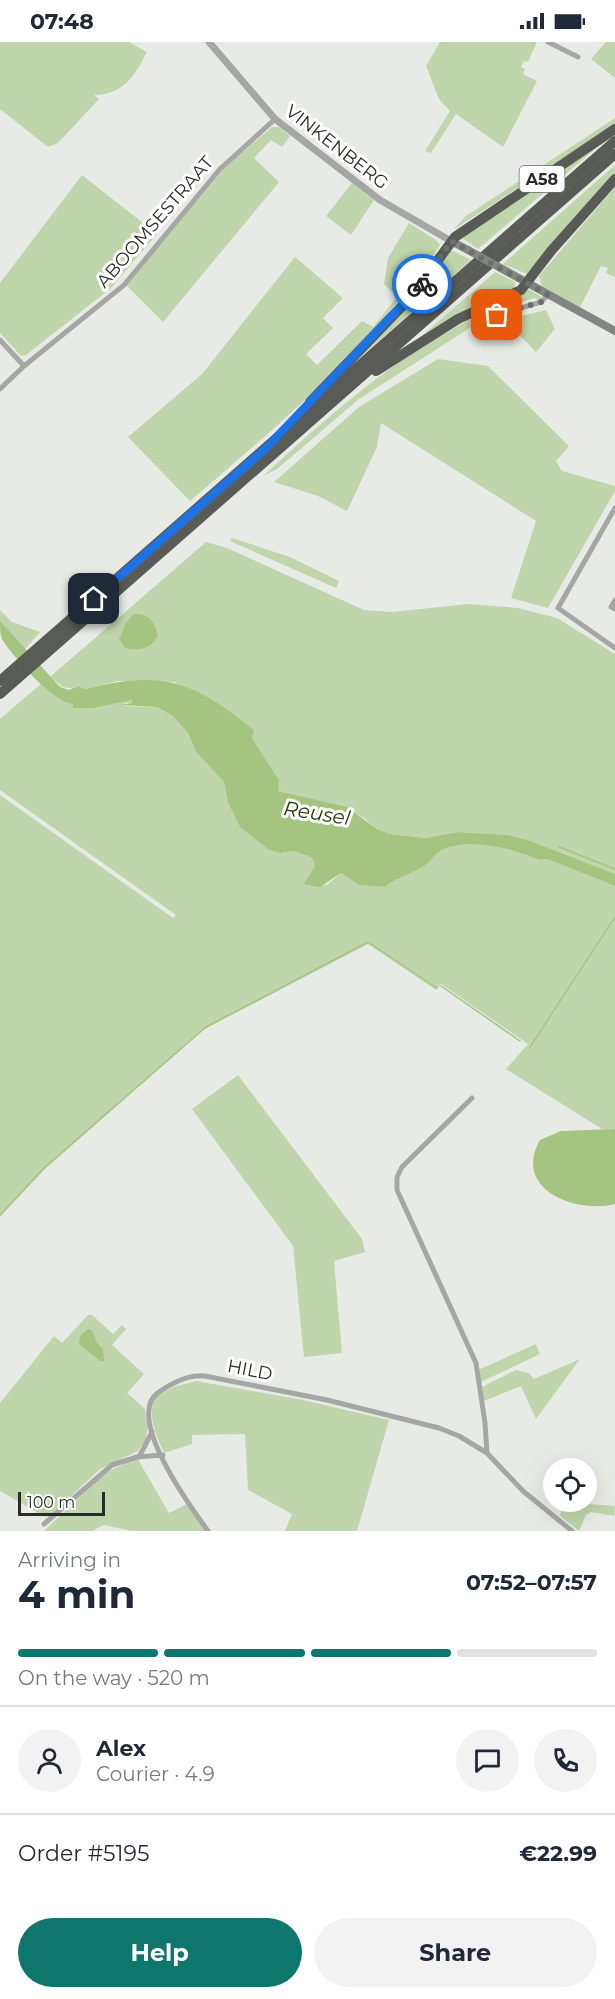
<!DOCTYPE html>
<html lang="en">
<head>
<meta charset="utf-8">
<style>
  body { margin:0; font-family:Montserrat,sans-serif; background:#f2f2f3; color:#1f2937; height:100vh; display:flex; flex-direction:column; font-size:22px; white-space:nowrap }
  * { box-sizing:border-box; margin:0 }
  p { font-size:20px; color:#747a83 }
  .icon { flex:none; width:33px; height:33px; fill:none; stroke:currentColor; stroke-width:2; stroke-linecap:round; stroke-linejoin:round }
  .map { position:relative; height:1489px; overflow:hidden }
  .details { display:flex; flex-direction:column; background:#fff; flex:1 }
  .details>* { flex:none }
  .fabs { position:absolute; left:543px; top:1416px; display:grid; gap:12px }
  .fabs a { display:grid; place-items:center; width:54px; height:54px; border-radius:50%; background:#fff; box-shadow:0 6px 24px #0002; font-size:30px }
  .scale { position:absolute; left:18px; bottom:15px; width:87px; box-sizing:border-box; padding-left:6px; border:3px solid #2b2c29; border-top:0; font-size:16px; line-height:21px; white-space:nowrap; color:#2b2c29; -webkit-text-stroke:4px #fff; paint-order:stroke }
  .pin { position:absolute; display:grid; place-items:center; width:51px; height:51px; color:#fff; margin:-26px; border-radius:12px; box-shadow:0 3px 9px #0006 }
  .courier { position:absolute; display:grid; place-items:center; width:60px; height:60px; margin:-30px; border:4px solid #1a73e8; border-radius:50%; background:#fff; color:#222; box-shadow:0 2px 8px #0007 }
  .head em { font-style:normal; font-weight:700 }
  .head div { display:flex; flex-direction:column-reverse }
  .head { display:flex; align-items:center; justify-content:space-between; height:102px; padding:0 18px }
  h1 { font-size:39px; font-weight:700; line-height:45px }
  .bar { display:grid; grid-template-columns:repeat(4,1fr); gap:9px 6px; align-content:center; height:72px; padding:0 18px }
  .bar i { height:8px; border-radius:4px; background:#e0e1e3 }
  .bar .current { background:#0f766e }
  .bar p { grid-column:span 4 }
  .line { display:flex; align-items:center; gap:15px; padding:0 18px; border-top:2px solid #e0e1e3 }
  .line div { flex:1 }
  .round { display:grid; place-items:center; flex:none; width:63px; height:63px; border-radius:32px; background:#f2f2f3 }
  .primary-button { display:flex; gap:12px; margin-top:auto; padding:12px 18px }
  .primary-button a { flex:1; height:69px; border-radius:36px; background:#0f766e; color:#fff; font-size:24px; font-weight:700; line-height:69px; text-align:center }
  .primary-button a+a { background:#f2f2f3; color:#1f2937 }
  .status { display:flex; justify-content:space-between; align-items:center; height:42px; padding:0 30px; background:#fff; direction:ltr }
  .status svg { height:16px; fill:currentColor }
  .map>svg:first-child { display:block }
  .green { fill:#c0d5ab }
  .water { fill:#a3c580 }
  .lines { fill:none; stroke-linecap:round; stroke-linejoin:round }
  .stream { stroke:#a3c580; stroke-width:1.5 }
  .minor { stroke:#a6a7a4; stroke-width:5 }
  .tertiary { stroke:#a6a7a4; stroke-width:7 }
  .secondary { stroke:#848683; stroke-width:8 }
  .motorway { stroke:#595c56; stroke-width:10 }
  .secondary-bridge { stroke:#848683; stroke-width:8 }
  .done { stroke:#6d6f6b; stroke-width:6; stroke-dasharray:0 10.8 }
  .route { stroke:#1a73e8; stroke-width:8 }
  .labels { text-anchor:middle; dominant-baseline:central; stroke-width:6; stroke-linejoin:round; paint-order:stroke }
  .shield { fill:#fff; stroke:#6b6b69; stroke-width:1.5 }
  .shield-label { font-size:16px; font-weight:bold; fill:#2b2c29 }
  .street-label { font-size:18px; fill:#2b2c29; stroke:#fff }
  .water-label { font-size:20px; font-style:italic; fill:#243906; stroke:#fff }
</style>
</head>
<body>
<div class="status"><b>07:48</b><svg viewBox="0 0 49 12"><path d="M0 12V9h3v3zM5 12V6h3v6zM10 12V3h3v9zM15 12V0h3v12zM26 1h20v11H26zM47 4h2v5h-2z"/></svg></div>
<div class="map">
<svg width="615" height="1489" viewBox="0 0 615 1489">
  <rect width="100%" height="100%" fill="#e8ebe5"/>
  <g class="green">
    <path d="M 0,0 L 129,0 L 147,10 C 134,35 124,52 94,53 L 99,57 L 58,101 L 48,105 L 0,67 Z"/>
    <path d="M 440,0 L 537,0 L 528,20 L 524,19 L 521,25 L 525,27 L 523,32 L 537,39 L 503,105 L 456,72 L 431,111 L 425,109 L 450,69 L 439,57 L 426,24 Z"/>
    <path d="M 606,0 L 615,0 L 615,36 L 591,17 Z"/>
    <path d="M 615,76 L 615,83 L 453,188 L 466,174 Z"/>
    <path d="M 272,85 L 279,85 L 290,94 L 282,105 L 271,98 L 254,116 L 279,140 L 163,280 L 126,243 L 227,123 Z"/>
    <path d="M 609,95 L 478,207 L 462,196 Z"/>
    <path d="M 615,123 L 615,134 L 527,232 L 503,222 Z"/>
    <path d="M 82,133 L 157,192 L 111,246 L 26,313 L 21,314 L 0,291 L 0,241 Z"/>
    <path d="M 352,141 L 374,158 L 351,193 L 326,174 Z"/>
    <path d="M 615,145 L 615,235 L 606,231 L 608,226 L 601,224 L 580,265 L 542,244 L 539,234 Z"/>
    <path d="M 409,181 L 436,198 L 440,203 C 374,303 280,382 190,459 L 128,395 L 202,332 L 295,215 L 343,256 L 323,276 L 333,286 L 306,312 L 317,323 L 362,279 L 373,285 L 397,255 L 384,242 L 388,216 Z"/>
    <path d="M 448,209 L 454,209 L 471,218 L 358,317 Z"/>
    <path d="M 495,230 L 515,240 L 514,246 L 416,299 Z"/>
    <path d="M 528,247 L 542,255 L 539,259 L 535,256 L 501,266 L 359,357 L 277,427 L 263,434 C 297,403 331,372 367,344 C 417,305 472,275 528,247 Z"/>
    <path d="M 546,268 L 555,287 L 536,310 L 505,278 Z"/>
    <path d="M 438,317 L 488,324 L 569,404 L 556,419 L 562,429 L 615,444 L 615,449 L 548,566 L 511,556 L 536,479 L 381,381 L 377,405 L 347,469 L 318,454 L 274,440 L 359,365 Z"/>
    <path d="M 232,496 L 290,515 L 339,539 L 336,546 L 230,499 Z"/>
    <path d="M 206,500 L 227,506 L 364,568 L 392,570 L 468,562 L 518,566 L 557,576 L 615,612 L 615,832 L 528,798 L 508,793 L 458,790 L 426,796 L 390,792 L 377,787 L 363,775 L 300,754 L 277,749 L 279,738 L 252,696 L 174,640 L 118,639 L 85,647 L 78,644 C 63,650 61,642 50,635 Z"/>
    <path d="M 0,568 L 12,580 L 40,590 L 24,608 L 0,579 Z"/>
    <path d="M 42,641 C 72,674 92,664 132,658 L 132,661 L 125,661 L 125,664 L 157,665 L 173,674 L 188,691 L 196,710 L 224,740 L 228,761 L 240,785 L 280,811 L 295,809 L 312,816 L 315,824 L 305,842 L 327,843 L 341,831 L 359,843 L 385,845 C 396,835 409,833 421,826 C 429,821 433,813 442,808 C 470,793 512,807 540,818 L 547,817 L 615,844 L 615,1087 L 602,1087 L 506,1027 L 528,1002 L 441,942 L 436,948 L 368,902 L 203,988 L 44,1128 L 0,1175 L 0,753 L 173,876 L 176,873 L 0,748 L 0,677 Z"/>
    <path d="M 238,1033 L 362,1197 L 365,1210 L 334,1219 L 342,1311 L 304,1315 L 293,1204 L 192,1067 Z"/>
    <path d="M 88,1273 L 92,1273 L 113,1292 L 122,1283 L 126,1287 L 112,1303 L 144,1332 L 127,1351 L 145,1367 L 146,1378 L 149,1377 L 146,1397 L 138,1409 L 100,1427 L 50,1474 L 45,1475 L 0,1449 L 0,1361 L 54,1294 L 62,1301 Z"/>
    <path d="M 536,1302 L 540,1312 L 481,1340 L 478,1328 Z"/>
    <path d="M 580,1317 L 536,1377 L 521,1344 L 484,1359 L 482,1345 L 516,1328 L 529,1331 L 534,1337 Z"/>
    <path d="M 196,1339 L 303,1358 L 389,1378 L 357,1489 L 285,1489 L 292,1472 L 248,1448 L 245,1392 L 192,1393 L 192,1402 L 164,1411 C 156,1392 148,1377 154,1356 L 173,1345 Z"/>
    <path d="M 137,1416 L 169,1471 L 187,1462 L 205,1489 L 131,1489 L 104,1483 L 92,1489 L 44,1489 L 105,1431 Z"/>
    <path d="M 564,1460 L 615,1464 L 614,1474 L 591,1470 L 586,1473 L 579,1489 L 560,1474 Z"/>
  </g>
  <g class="water">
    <path d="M 134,572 C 150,571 154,580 158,594 C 150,607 140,609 125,606 L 119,597 L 126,581 Z"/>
    <path d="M 0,579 L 60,645 L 69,648 L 78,644 L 85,647 C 164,628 191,638 254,688 L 252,696 L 279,738 L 278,749 L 347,765 L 377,787 L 390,792 L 426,796 L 458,790 L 508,793 L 528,798 L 615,832 L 615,844 L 547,817 L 540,818 C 512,807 470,794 442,808 C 433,813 430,821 421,826 C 409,833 397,835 385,845 L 359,843 L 341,831 L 320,845 L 304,842 L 315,824 L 312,816 L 295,809 L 280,811 L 268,807 L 240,785 L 228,761 L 224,740 L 196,710 L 188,691 L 173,674 L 157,665 L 121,663 L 132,661 L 132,658 L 92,666 L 73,666 L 73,662 C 54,661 13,615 2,597 C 0,592 0,585 0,579 Z"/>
    <path d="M 615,1087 L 615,1162 C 575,1172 512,1147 540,1098 L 561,1089 Z"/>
    <path d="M 88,1287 L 92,1288 L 97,1301 L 103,1307 L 104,1319 L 100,1319 L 79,1302 L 80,1294 Z"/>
  </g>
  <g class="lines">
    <g class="stream">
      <path d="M 559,805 L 615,827"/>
      <path d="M 441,944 L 520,999"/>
      <path d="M 530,1005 L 615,875"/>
      <path d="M 0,1173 L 44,1126 L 206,985 L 368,900 L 437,946"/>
    </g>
    <g class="minor">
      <path d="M 548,0 L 578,15"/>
      <path d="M 497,273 L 541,260 L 548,253"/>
      <path d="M 0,298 L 24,324"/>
      <path d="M 0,347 L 24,324 L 124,243 L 220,127 L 275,77"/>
      <path d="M 615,466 L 558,566 L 615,606"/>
      <path d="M 615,558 L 611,565 L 615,567"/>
      <path d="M 472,1056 L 402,1125 L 397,1135 L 397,1148 L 476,1321 L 485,1381 L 487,1411"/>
      <path d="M 139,1415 L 152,1390"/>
      <path d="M 44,1482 L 112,1423 L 137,1415 L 163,1413"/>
      <path d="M 208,1489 C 189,1463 140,1394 150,1362 C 153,1352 162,1348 170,1343 C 182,1337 191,1333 205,1334 L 327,1358 L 439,1386 L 459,1394 L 487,1411 L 523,1449 L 572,1489"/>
    </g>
    <path class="tertiary" d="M 209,0 L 275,77 L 380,158 L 451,199"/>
    <g class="secondary">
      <path d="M 451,199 L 468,208"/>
      <path d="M 506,229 L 615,289"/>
    </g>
    <g class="motorway">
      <path d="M 376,329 L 458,277 L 521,248 L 551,209 L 615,137"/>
      <path d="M 310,360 L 410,256 L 455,195 L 615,87"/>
      <path d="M 0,639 L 615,99"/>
      <path d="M 0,652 L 615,112"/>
    </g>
    <path class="secondary-bridge" d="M 468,208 L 506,229"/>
  </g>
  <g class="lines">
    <path class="done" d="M 422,242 L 451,199 L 548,253 L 541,260 L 497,273"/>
    <path class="route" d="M 94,557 L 266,406 L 422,242"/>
  </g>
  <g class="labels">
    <rect class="shield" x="519.5" y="124" width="45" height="26" rx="4.5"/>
    <g class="shield-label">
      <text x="542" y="137">A58</text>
    </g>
    <g class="street-label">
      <text transform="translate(337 105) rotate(38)">VINKENBERG</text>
      <text transform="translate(155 180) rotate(-49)">ABOOMSESTRAAT</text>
      <text transform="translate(250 1328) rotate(11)">HILD</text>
    </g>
    <g class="water-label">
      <text transform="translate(317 771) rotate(9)">Reusel</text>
    </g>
  </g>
</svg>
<div class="fabs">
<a><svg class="icon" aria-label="locate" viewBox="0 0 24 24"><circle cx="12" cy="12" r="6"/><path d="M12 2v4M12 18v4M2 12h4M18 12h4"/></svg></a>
</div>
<div class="scale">100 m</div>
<div class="pin" style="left:497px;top:273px;background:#ea580c"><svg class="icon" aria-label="bag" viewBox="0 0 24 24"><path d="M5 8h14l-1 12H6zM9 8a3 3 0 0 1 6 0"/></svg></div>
<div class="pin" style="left:94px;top:557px;background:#1f2937"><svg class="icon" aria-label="home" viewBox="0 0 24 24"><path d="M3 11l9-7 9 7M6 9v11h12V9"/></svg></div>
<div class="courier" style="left:422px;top:242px"><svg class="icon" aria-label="bike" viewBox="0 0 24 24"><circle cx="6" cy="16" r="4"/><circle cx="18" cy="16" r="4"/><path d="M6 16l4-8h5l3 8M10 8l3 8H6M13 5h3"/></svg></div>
</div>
<section class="details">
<div class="head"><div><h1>4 min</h1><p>Arriving in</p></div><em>07:52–07:57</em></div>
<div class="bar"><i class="current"></i><i class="current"></i><i class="current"></i><i></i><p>On the way · 520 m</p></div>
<div class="line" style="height:108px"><a class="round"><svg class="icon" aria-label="person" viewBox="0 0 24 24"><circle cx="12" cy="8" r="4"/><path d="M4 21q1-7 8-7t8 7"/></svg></a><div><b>Alex</b><p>Courier · 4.9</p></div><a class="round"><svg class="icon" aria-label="chat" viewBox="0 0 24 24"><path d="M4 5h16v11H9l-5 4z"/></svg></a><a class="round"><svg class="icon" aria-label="phone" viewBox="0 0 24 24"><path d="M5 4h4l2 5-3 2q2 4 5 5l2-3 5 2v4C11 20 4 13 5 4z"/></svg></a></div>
<div class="line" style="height:78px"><div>Order #5195</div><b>€22.99</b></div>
<div class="primary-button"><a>Help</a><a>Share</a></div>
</section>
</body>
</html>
